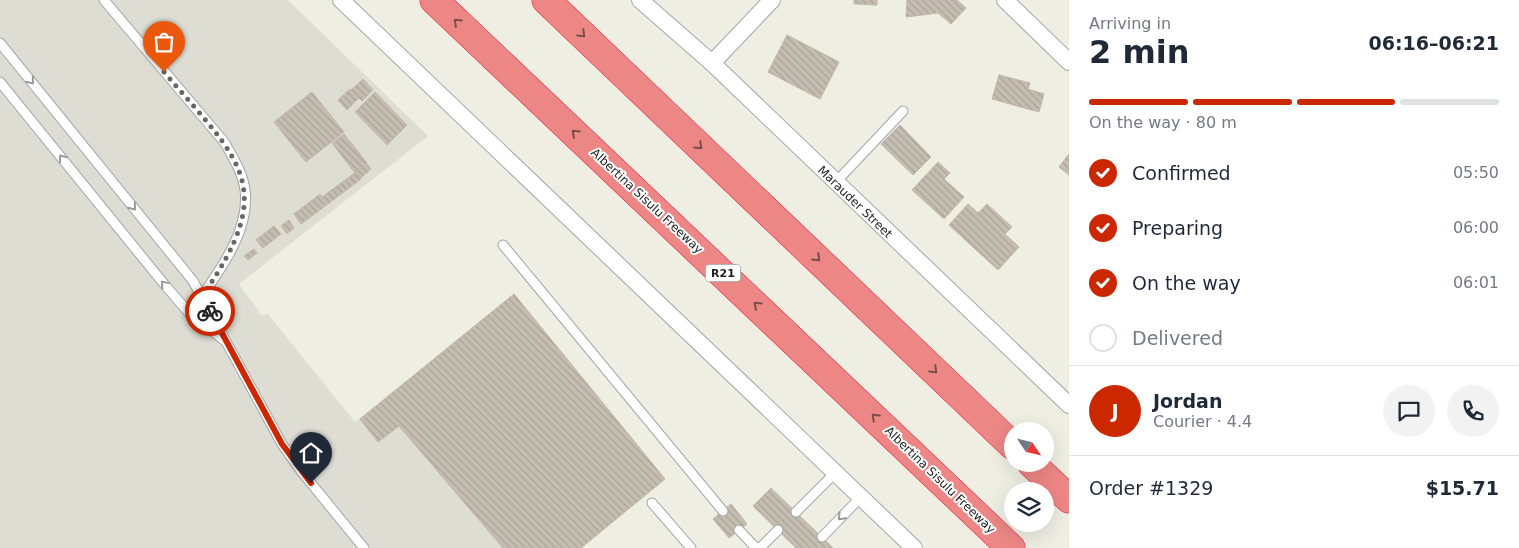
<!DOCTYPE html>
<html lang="en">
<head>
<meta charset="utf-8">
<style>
  body { margin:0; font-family:"DejaVu Sans",sans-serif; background:#f2f2f3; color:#1f2937; height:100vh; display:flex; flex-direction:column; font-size:19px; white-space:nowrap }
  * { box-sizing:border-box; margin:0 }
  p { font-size:16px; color:#747a83 }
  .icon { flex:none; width:28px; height:28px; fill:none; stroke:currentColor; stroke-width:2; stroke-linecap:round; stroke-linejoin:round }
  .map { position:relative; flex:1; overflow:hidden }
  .panel { display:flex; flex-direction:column; background:#fff; width:450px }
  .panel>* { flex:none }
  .needle { width:32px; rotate:125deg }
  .buttons { position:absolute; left:1004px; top:422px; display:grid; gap:10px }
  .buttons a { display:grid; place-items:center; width:50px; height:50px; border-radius:50%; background:#fff; box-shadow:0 5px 20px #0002; font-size:25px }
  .pin { position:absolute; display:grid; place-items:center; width:42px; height:42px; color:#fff; margin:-51px -21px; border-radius:50% 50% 50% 0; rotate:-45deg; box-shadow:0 0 5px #0007 }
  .pin .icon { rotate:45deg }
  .courier { position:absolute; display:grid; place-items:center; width:50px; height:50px; margin:-25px; border:4px solid #cb2800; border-radius:50%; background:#fff; color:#222; box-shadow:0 1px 6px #0007 }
  .headline em { font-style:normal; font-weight:700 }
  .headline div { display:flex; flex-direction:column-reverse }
  .headline { display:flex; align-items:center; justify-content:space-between; height:85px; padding:0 20px }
  h1 { font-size:32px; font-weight:700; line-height:38px }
  .bar { display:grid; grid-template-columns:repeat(4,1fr); gap:8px 5px; align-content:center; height:60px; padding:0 20px }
  .bar i { height:6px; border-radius:4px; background:#e0e1e3 }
  .bar .selected { background:#cb2800 }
  .bar p { grid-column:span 4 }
  .line { display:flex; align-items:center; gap:12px; padding:0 20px; border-top:1px solid #e0e1e3 }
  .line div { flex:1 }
  .round { display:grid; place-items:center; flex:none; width:52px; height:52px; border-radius:26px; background:#f2f2f3 }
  ol { padding:0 20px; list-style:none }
  li { display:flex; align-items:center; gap:15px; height:55px }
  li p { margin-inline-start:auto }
  li .icon { padding:5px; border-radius:50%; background:#cb2800; color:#fff; stroke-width:4 }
  li:last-child { color:#747a83 }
  li i { width:28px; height:28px; border:2px solid #e0e1e3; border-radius:50% }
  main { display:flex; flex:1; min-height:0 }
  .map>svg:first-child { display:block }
  .airport { fill:#deddd4 }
  .building { fill:url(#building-back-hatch); stroke:#c2b7a4 }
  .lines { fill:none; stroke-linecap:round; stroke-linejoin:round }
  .service-casing { stroke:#a5a5a5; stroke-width:11 }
  .minor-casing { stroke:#a5a5a5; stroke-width:18 }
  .motorway-casing { stroke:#e41936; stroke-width:29 }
  .service { stroke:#fff; stroke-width:9 }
  .minor { stroke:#fff; stroke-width:16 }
  .motorway { stroke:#ec8785; stroke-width:28 }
  .oneway { stroke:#7b4d4c }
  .oneway2 { stroke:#9a9a9a }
  .done { stroke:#676763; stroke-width:5; stroke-dasharray:0 9 }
  .route { stroke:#cb2800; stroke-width:6 }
  .labels { text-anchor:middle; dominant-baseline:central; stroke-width:4; stroke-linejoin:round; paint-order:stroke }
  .shield { fill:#fff; stroke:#626262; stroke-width:1 }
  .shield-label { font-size:11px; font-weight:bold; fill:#1e1e1e }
  .street-label { font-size:12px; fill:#1e1e1e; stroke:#fff }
</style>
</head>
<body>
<main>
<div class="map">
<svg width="1069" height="548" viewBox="0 0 1069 548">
  <defs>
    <pattern id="building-back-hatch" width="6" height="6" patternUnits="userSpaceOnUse" patternTransform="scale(1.25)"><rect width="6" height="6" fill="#c4bdb2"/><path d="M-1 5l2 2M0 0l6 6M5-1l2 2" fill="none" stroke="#a8a299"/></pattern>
  </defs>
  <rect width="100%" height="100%" fill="#efeee3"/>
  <path class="airport" d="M 0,0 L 288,0 L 428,136 L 239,284 L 262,316 L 267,313 L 355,422 L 514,294 L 665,479 L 581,548 L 0,548 Z"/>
  <g class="building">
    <path d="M 854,0 L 877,0 L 877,5 L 854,4 Z"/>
    <path d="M 907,0 L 957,0 L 966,8 L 951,24 L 938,13 L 906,17 Z"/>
    <path d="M 787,35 L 839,62 L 820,99 L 768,72 Z"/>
    <path d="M 999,75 L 1030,83 L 1028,89 L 1044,94 L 1039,112 L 992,99 Z"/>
    <path d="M 363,79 L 373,90 L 362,101 L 351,90 Z"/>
    <path d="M 350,89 L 359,98 L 347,110 L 338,100 Z"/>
    <path d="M 312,92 L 344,132 L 306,162 L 274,122 Z"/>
    <path d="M 375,92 L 407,125 L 387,145 L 355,112 Z"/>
    <path d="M 900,125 L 931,157 L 913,175 L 881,144 Z"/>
    <path d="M 344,134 L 367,163 L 355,173 L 332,143 Z"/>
    <path d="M 1069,154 L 1069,175 L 1059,167 Z"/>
    <path d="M 938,162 L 950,173 L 944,179 L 964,197 L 944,219 L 912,190 Z"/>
    <path d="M 367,164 L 371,169 L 361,178 L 356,172 Z"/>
    <path d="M 356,172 L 361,179 L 301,224 L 294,214 L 320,194 L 322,197 Z"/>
    <path d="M 968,204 L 978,213 L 987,204 L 1012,227 L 1005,234 L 1019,247 L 998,270 L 949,225 Z"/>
    <path d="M 289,220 L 294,228 L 287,234 L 281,226 Z"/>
    <path d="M 274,226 L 281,234 L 263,248 L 256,240 Z"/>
    <path d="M 254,249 L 257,253 L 248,260 L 244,256 Z"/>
    <path d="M 514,294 L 665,479 L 581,548 L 503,548 L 399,426 L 378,442 L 360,419 Z"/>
    <path d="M 771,488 L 833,548 L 796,548 L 753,506 Z"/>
    <path d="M 731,504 L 747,524 L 729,538 L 713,519 Z"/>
  </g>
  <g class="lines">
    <defs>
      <g id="service">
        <path d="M 104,0 L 225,143 C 233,158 243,173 245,190 C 250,228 223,266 202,296"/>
        <path d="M 0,43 L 193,281 L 282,444 L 301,471 L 364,548"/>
        <path d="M 0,82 L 164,284 L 190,314 L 225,341"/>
        <path d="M 835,183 L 903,111"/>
        <path d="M 503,245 L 723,511"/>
        <path d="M 652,503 L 691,548"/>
        <path d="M 796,512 L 835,473"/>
        <path d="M 739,530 L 756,548"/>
        <path d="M 822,537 L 861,497"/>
        <path d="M 760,548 L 778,530"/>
      </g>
      <g id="minor">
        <path d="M 341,0 L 914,548"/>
        <path d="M 640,0 L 712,63 L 1069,405"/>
        <path d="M 1005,0 L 1069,62"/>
        <path d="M 712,63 L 772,0"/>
      </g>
      <g id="motorway">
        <path d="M 434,0 L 1011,548"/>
        <path d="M 546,0 L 1012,445"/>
        <path d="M 1032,464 L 1069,499"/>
      </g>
    </defs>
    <use href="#service" class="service-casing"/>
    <use href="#minor" class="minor-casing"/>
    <use href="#motorway" class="motorway-casing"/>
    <use href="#service" class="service"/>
    <use href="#minor" class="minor"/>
    <use href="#motorway" class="motorway"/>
  </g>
  <defs><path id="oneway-chevron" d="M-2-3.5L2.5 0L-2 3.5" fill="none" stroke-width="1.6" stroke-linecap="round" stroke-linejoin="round" transform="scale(1.25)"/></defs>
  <g class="oneway">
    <use href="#oneway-chevron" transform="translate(457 22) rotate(-137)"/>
    <use href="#oneway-chevron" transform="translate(582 34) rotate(44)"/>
    <use href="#oneway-chevron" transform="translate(575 133) rotate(-137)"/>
    <use href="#oneway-chevron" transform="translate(699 146) rotate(44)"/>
    <use href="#oneway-chevron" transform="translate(817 258) rotate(44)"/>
    <use href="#oneway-chevron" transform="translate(757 305) rotate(-137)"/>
    <use href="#oneway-chevron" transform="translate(934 370) rotate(44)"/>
    <use href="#oneway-chevron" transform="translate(875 417) rotate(-136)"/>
  </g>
  <g class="oneway2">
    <use href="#oneway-chevron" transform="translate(31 81) rotate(51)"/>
    <use href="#oneway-chevron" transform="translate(62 158) rotate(-129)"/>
    <use href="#oneway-chevron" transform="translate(133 207) rotate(51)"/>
    <use href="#oneway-chevron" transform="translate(164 284) rotate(-130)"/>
    <use href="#oneway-chevron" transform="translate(841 517) rotate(134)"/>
  </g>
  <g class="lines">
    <path class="done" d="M 164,72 C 240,161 280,186 202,296 L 210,311"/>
    <path class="route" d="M 210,311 L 282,444 L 311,483"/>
  </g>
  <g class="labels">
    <rect class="shield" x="705.5" y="264.5" width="35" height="17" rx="4"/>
    <g class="shield-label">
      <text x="723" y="273">R21</text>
    </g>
    <g class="street-label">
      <text transform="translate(647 201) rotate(43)">Albertina Sisulu Freeway</text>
      <text transform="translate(855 202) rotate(44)">Marauder Street</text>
      <text transform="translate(940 480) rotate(44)">Albertina Sisulu Freeway</text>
    </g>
  </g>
</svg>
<div class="buttons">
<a><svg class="needle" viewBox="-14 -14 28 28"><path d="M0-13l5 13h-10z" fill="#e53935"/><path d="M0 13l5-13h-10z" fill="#747a83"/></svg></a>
<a><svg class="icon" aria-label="layers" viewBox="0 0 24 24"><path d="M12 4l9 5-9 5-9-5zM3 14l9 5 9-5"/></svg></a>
</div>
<div class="pin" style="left:164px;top:72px;background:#ea580c"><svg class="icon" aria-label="bag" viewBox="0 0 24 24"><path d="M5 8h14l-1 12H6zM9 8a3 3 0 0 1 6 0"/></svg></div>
<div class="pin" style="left:311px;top:483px;background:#1f2937"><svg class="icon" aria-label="home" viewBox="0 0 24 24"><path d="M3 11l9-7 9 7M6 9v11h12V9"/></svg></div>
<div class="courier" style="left:210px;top:311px"><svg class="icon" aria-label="bike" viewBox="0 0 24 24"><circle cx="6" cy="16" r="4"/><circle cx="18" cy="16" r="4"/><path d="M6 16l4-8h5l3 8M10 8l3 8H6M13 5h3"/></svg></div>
</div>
<section class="panel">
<div class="headline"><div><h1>2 min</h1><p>Arriving in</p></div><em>06:16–06:21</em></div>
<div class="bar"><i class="selected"></i><i class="selected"></i><i class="selected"></i><i></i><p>On the way · 80 m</p></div>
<ol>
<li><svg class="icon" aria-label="check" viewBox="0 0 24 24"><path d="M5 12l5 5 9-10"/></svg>Confirmed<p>05:50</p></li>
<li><svg class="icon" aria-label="check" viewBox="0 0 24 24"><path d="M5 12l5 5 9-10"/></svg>Preparing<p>06:00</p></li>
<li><svg class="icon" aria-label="check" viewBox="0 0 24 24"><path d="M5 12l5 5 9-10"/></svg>On the way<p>06:01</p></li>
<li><i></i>Delivered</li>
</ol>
<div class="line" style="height:90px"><b class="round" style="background:#cb2800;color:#fff">J</b><div><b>Jordan</b><p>Courier · 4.4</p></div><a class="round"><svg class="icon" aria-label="chat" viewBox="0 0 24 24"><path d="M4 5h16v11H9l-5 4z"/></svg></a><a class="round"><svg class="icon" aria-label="phone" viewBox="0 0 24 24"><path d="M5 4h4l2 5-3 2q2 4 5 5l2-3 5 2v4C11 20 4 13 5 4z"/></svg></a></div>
<div class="line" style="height:65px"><div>Order #1329</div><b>$15.71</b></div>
</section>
</main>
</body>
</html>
